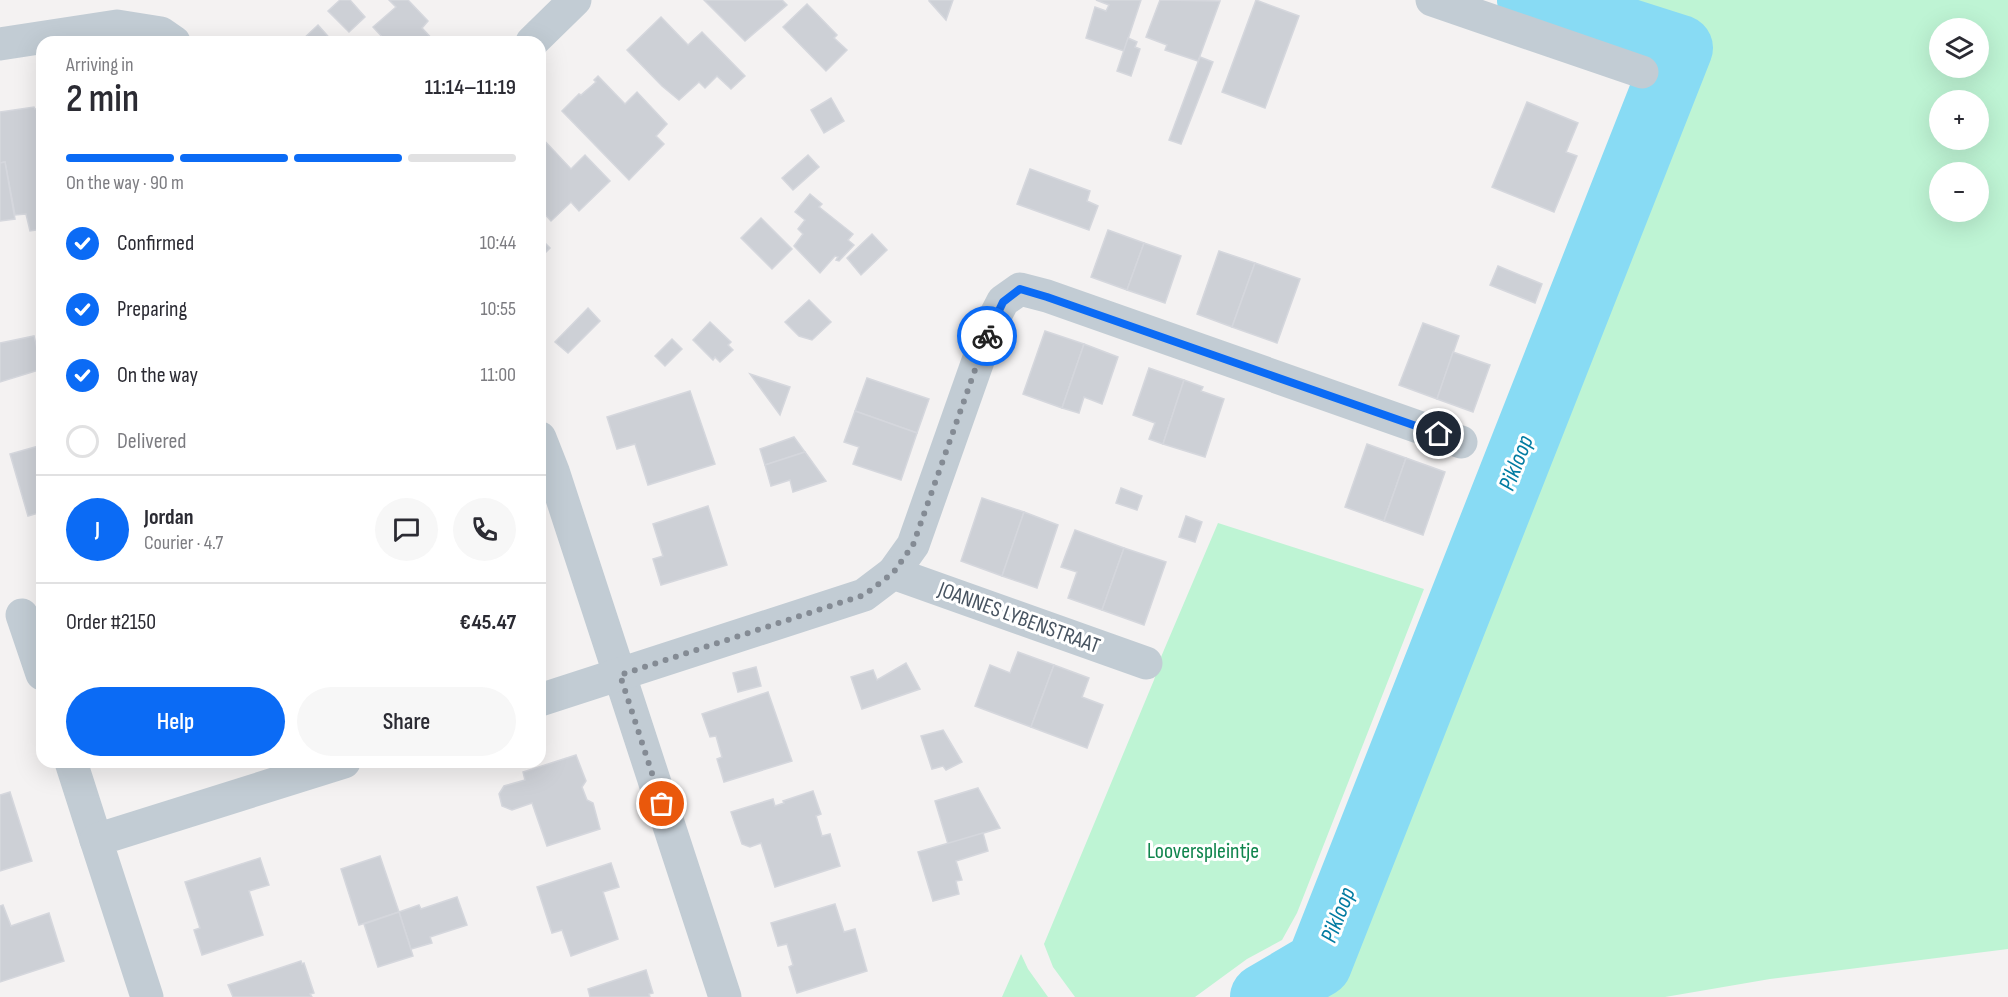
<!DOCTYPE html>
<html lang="en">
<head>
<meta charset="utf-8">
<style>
  body { margin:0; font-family:"Sofia Sans Condensed",sans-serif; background:#f7f7f7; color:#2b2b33; height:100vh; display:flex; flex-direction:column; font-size:22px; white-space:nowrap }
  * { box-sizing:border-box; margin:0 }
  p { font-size:20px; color:#7c7c81 }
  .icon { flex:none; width:33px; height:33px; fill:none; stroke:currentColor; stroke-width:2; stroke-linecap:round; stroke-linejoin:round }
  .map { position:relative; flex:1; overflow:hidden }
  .panel { position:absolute; left:36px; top:36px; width:510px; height:732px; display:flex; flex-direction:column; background:#fff; border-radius:18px; box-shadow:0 6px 24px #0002 }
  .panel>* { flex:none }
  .buttons { position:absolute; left:1929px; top:18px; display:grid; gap:12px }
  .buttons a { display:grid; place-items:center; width:60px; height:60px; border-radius:50%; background:#fff; box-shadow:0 6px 24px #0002; font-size:30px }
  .pin { position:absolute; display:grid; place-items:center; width:51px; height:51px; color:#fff; margin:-26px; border:3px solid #fff; border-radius:50%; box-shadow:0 2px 6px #0007 }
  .courier { position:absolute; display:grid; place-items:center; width:60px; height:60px; margin:-30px; border:4px solid #0b6bf5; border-radius:50%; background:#fff; color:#222; box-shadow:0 2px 8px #0007 }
  .overview em { font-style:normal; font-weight:600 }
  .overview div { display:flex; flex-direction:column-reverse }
  .overview { display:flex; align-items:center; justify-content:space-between; height:102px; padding:0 30px }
  h1 { font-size:39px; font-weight:600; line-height:45px }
  .bar { display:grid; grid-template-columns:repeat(4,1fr); gap:9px 6px; align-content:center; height:72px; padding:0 30px }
  .bar i { height:8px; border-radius:4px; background:#e1e1e2 }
  .bar .on { background:#0b6bf5 }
  .bar p { grid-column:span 4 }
  .line { display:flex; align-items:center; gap:15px; padding:0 30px; border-top:2px solid #e1e1e2 }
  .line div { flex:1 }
  .round { display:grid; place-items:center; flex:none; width:63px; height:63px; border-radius:32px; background:#f7f7f7 }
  ol { padding:0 30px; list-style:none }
  li { display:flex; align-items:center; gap:18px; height:66px }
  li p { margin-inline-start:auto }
  li .icon { padding:6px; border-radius:50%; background:#0b6bf5; color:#fff; stroke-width:4 }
  li:last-child { color:#7c7c81 }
  li i { width:33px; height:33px; border:3px solid #e1e1e2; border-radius:50% }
  .button { display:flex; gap:12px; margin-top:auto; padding:12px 30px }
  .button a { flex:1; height:69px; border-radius:36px; background:#0b6bf5; color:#fff; font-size:24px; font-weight:600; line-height:69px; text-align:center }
  .button a+a { background:#f7f7f7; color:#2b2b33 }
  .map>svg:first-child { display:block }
  .green { fill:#bef4d4; fill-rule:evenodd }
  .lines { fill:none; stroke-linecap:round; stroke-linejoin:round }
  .river { stroke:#88dbf4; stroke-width:66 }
  .building { fill:#cdd0d6; stroke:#d5d7dd; stroke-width:1.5 }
  .minor { stroke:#c2ccd4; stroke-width:33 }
  .done { stroke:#848b94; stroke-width:6; stroke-dasharray:0 10.8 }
  .route { stroke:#0b6bf5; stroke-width:8 }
  .labels { text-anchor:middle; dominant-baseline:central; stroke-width:6; stroke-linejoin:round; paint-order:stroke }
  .street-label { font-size:22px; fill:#485461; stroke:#fff }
  .park-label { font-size:22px; fill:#10854d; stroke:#fff }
  .water-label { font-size:24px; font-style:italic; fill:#037ca2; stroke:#fff }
</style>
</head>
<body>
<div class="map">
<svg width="2008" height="997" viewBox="0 0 2008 997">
  <rect width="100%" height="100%" fill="#f4f2f2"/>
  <g class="green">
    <path d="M 1498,0 L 2008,0 L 2008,949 L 1770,979 L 1665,997 L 1273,997 L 1319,964 L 1685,63 ZM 1940,28 L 1978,28 L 1978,68 L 1940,68 ZM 1940,100 L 1978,100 L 1978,140 L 1940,140 ZM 1978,172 L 1978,212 L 1940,212 L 1940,172 Z"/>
    <path d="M 1218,523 L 1424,589 L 1297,913 L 1282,940 L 1247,959 L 1195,997 L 1075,997 L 1053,967 L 1044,944 L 1154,680 L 1161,657 Z"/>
    <path d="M 1021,954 L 1028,969 L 1048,997 L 1002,997 Z"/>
  </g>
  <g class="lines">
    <path class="river" d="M 1263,997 L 1319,964 L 1680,48 L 1530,0"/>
  </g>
  <g class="building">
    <path d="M 340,0 L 350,0 L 365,17 L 349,32 L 328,11 Z"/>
    <path d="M 389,0 L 408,0 L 428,21 L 422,28 L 435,42 L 387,42 L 373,27 L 396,7 Z"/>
    <path d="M 704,0 L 782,0 L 787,5 L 745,41 Z"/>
    <path d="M 953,0 L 946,20 L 929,1 L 929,0 Z"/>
    <path d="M 1096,0 L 1141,0 L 1124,51 L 1086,38 L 1095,7 L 1106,11 L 1109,5 Z"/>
    <path d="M 1160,0 L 1220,1 L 1198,61 L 1165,50 L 1167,45 L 1146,37 Z"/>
    <path d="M 1256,0 L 1299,16 L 1265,108 L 1222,92 Z"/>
    <path d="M 807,4 L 837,35 L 834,38 L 847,50 L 826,71 L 783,27 Z"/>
    <path d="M 661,17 L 688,45 L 702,32 L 745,76 L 731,89 L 717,76 L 705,88 L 699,82 L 679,100 L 662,86 L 627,50 Z"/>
    <path d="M 318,25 L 333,42 L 300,42 Z"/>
    <path d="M 1128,38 L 1137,42 L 1135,47 L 1140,49 L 1131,76 L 1117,71 Z"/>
    <path d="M 1200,57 L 1213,62 L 1181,144 L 1169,140 Z"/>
    <path d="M 598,76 L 625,104 L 637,92 L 667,124 L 656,136 L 664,144 L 629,180 L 562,111 L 579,94 L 581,95 L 596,82 L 594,80 Z"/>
    <path d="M 831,98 L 844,121 L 824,133 L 811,110 Z"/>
    <path d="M 1527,102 L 1578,123 L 1566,152 L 1577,156 L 1554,212 L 1492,187 Z"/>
    <path d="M 34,107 L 35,109 L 42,108 L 42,229 L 30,231 L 26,214 L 15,215 L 5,162 L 0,163 L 0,112 Z"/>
    <path d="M 540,136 L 571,169 L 585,155 L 610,181 L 579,211 L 571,202 L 551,221 L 540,209 Z"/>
    <path d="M 808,155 L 819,167 L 793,190 L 782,178 Z"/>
    <path d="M 0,162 L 0,163 L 5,162 L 15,219 L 0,221 Z"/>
    <path d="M 1030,169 L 1090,191 L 1087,201 L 1098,206 L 1089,230 L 1017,204 Z"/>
    <path d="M 810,194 L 822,204 L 819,207 L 853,234 L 848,240 L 854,245 L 839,261 L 836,260 L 838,257 L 835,256 L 820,273 L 794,246 L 803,234 L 798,229 L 805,220 L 795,212 Z"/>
    <path d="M 761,218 L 792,249 L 772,269 L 741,238 Z"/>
    <path d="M 1108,230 L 1144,243 L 1127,290 L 1091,277 Z"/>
    <path d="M 872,234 L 887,250 L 861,275 L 847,258 Z"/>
    <path d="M 540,238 L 550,248 L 540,258 Z"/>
    <path d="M 1144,243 L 1181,256 L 1165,303 L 1127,290 Z"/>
    <path d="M 1219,251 L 1255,263 L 1232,327 L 1197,314 Z"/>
    <path d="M 1255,263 L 1300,279 L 1277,343 L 1232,327 Z"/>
    <path d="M 1498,266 L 1542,284 L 1535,303 L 1490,285 Z"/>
    <path d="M 809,300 L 831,322 L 812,340 L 799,336 L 785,322 Z"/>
    <path d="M 588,308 L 600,321 L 568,353 L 555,342 Z"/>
    <path d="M 710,322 L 731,342 L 728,345 L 733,350 L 720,362 L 715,357 L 713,360 L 693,340 Z"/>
    <path d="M 1423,323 L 1459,336 L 1437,399 L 1399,385 Z"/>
    <path d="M 1045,331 L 1084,344 L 1062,408 L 1023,394 Z"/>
    <path d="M 34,336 L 42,369 L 0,382 L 0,343 Z"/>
    <path d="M 672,339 L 682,349 L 665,366 L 655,356 Z"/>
    <path d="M 1084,344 L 1118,357 L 1102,404 L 1084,397 L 1079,413 L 1062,408 Z"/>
    <path d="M 1453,352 L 1490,365 L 1473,412 L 1437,399 Z"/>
    <path d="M 1149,368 L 1184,380 L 1163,444 L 1149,439 L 1155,423 L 1133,415 Z"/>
    <path d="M 750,374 L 790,387 L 780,415 Z"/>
    <path d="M 867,378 L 929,399 L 917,433 L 855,411 Z"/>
    <path d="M 1184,380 L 1203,387 L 1201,391 L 1224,399 L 1205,457 L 1163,444 Z"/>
    <path d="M 690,391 L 715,464 L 648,485 L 635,444 L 617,449 L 607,417 Z"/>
    <path d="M 855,411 L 917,433 L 901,480 L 853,464 L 859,447 L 844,442 Z"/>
    <path d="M 794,437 L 805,452 L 765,465 L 760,449 Z"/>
    <path d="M 1367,444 L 1406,458 L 1384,521 L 1345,507 Z"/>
    <path d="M 42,445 L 42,512 L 28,516 L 10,454 Z"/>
    <path d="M 805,452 L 826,481 L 793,492 L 790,480 L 771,486 L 765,465 Z"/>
    <path d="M 1406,458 L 1445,472 L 1423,535 L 1384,521 Z"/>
    <path d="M 1121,488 L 1142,496 L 1137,510 L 1116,503 Z"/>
    <path d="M 982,498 L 1024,512 L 1002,576 L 961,561 Z"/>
    <path d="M 708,506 L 727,565 L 661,585 L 653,559 L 663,556 L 653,524 Z"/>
    <path d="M 1024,512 L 1058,525 L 1037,588 L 1002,576 Z"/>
    <path d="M 1186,516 L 1202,522 L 1195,542 L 1179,537 Z"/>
    <path d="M 1075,530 L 1124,548 L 1102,610 L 1068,598 L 1077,572 L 1061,567 Z"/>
    <path d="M 1124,548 L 1166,562 L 1144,625 L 1102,610 Z"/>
    <path d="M 1018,652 L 1054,665 L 1031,727 L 975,706 L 990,665 L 1010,673 Z"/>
    <path d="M 906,663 L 920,689 L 862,709 L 851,677 L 873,670 L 877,680 Z"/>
    <path d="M 1054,665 L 1089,678 L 1082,697 L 1103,705 L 1087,748 L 1031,727 Z"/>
    <path d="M 756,667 L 761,686 L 738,692 L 733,673 Z"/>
    <path d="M 768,692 L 792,761 L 724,782 L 717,759 L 722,757 L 716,736 L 710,737 L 702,714 Z"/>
    <path d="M 943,730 L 962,762 L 946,770 L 943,766 L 932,769 L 921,736 Z"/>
    <path d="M 576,755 L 586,781 L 582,787 L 587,800 L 593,803 L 600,829 L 547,846 L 532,803 L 512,810 L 502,806 L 499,794 L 504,786 L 525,780 L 523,772 Z"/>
    <path d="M 978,788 L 1000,828 L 948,844 L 935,801 Z"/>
    <path d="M 813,791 L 821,814 L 816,816 L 822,836 L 830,834 L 840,866 L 775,887 L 761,843 L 750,847 L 742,844 L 731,812 L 773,799 L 775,806 L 784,803 L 783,801 Z"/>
    <path d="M 10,792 L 32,861 L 0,871 L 0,795 Z"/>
    <path d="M 983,833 L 988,851 L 956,861 L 962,880 L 956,881 L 959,894 L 933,901 L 918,852 Z"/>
    <path d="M 380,856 L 399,912 L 359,925 L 341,869 Z"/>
    <path d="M 260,858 L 269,885 L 249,891 L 263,935 L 202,955 L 194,930 L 200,928 L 185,882 Z"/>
    <path d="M 611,863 L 619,887 L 603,892 L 618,939 L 571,956 L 562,930 L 552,933 L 537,887 Z"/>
    <path d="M 457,897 L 467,925 L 430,937 L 432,943 L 411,949 L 399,912 L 419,905 L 421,909 Z"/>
    <path d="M 835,904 L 844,932 L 855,929 L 867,971 L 797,993 L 789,967 L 793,965 L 787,944 L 778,946 L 771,923 Z"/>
    <path d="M 3,905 L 11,926 L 49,913 L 64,961 L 0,982 L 0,906 Z"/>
    <path d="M 399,912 L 413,956 L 378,967 L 364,924 Z"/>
    <path d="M 301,961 L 302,964 L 304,963 L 314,993 L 310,994 L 312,997 L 233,997 L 228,985 Z"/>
    <path d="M 646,970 L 653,993 L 649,994 L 650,997 L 590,997 L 588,989 Z"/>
  </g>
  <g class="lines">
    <g class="minor">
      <path d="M 1432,0 L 1642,72"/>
      <path d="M 532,42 L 575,0"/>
      <path d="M 0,44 L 117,26 L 161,33 L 174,42"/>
      <path d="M 540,438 L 553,471 L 725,997"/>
      <path d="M 893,573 L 913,545 L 991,324 L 1003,301 L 1020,289 L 1047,296 L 1461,442"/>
      <path d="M 22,615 L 42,674"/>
      <path d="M 540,700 L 864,595 L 893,573 L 1146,663"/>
      <path d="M 71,762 L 96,840"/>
      <path d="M 147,997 L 96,840 L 344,762"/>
    </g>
  </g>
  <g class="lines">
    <path class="done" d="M 662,804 L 620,675 L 864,595 L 893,573 L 913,545 L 987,336"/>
    <path class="route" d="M 987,336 L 1003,302 L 1020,289 L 1047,297 L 1439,434"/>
  </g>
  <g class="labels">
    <g class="street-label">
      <text transform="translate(1019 618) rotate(20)">JOANNES LYBENSTRAAT</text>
    </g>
    <g class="park-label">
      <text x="1203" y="851">Looverspleintje</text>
    </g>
    <g class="water-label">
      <text transform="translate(1516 463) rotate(-69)">Pikloop</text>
      <text transform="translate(1338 915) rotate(-69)">Pikloop</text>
    </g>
  </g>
</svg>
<div class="buttons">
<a><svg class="icon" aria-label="layers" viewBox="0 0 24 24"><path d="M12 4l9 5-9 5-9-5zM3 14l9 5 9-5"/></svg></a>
<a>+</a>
<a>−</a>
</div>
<div class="pin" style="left:662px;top:804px;background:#ea580c"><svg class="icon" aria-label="bag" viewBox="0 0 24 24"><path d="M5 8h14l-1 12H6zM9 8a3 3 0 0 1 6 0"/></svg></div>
<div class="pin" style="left:1439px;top:434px;background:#1f2937"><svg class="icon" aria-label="home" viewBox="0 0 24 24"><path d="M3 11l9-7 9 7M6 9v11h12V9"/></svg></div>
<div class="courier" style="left:987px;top:336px"><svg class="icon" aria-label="bike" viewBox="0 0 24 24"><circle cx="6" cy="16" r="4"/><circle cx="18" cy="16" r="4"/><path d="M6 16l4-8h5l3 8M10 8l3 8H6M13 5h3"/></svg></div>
<section class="panel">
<div class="overview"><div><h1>2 min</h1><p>Arriving in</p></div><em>11:14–11:19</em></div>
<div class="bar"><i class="on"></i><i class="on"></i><i class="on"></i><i></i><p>On the way · 90 m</p></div>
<ol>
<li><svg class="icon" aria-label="check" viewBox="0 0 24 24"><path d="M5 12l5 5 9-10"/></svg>Confirmed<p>10:44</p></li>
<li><svg class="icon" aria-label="check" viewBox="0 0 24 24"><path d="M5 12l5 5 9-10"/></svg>Preparing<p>10:55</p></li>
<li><svg class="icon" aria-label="check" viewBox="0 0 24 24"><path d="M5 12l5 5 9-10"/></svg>On the way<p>11:00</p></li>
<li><i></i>Delivered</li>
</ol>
<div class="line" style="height:108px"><b class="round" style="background:#0b6bf5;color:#fff">J</b><div><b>Jordan</b><p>Courier · 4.7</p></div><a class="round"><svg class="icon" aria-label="chat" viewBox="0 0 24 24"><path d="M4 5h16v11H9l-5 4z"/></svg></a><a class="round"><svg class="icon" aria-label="phone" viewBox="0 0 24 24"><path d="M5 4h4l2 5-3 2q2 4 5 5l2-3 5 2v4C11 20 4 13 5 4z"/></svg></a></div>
<div class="line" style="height:78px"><div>Order #2150</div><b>€45.47</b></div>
<div class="button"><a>Help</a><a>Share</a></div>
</section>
</div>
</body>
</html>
